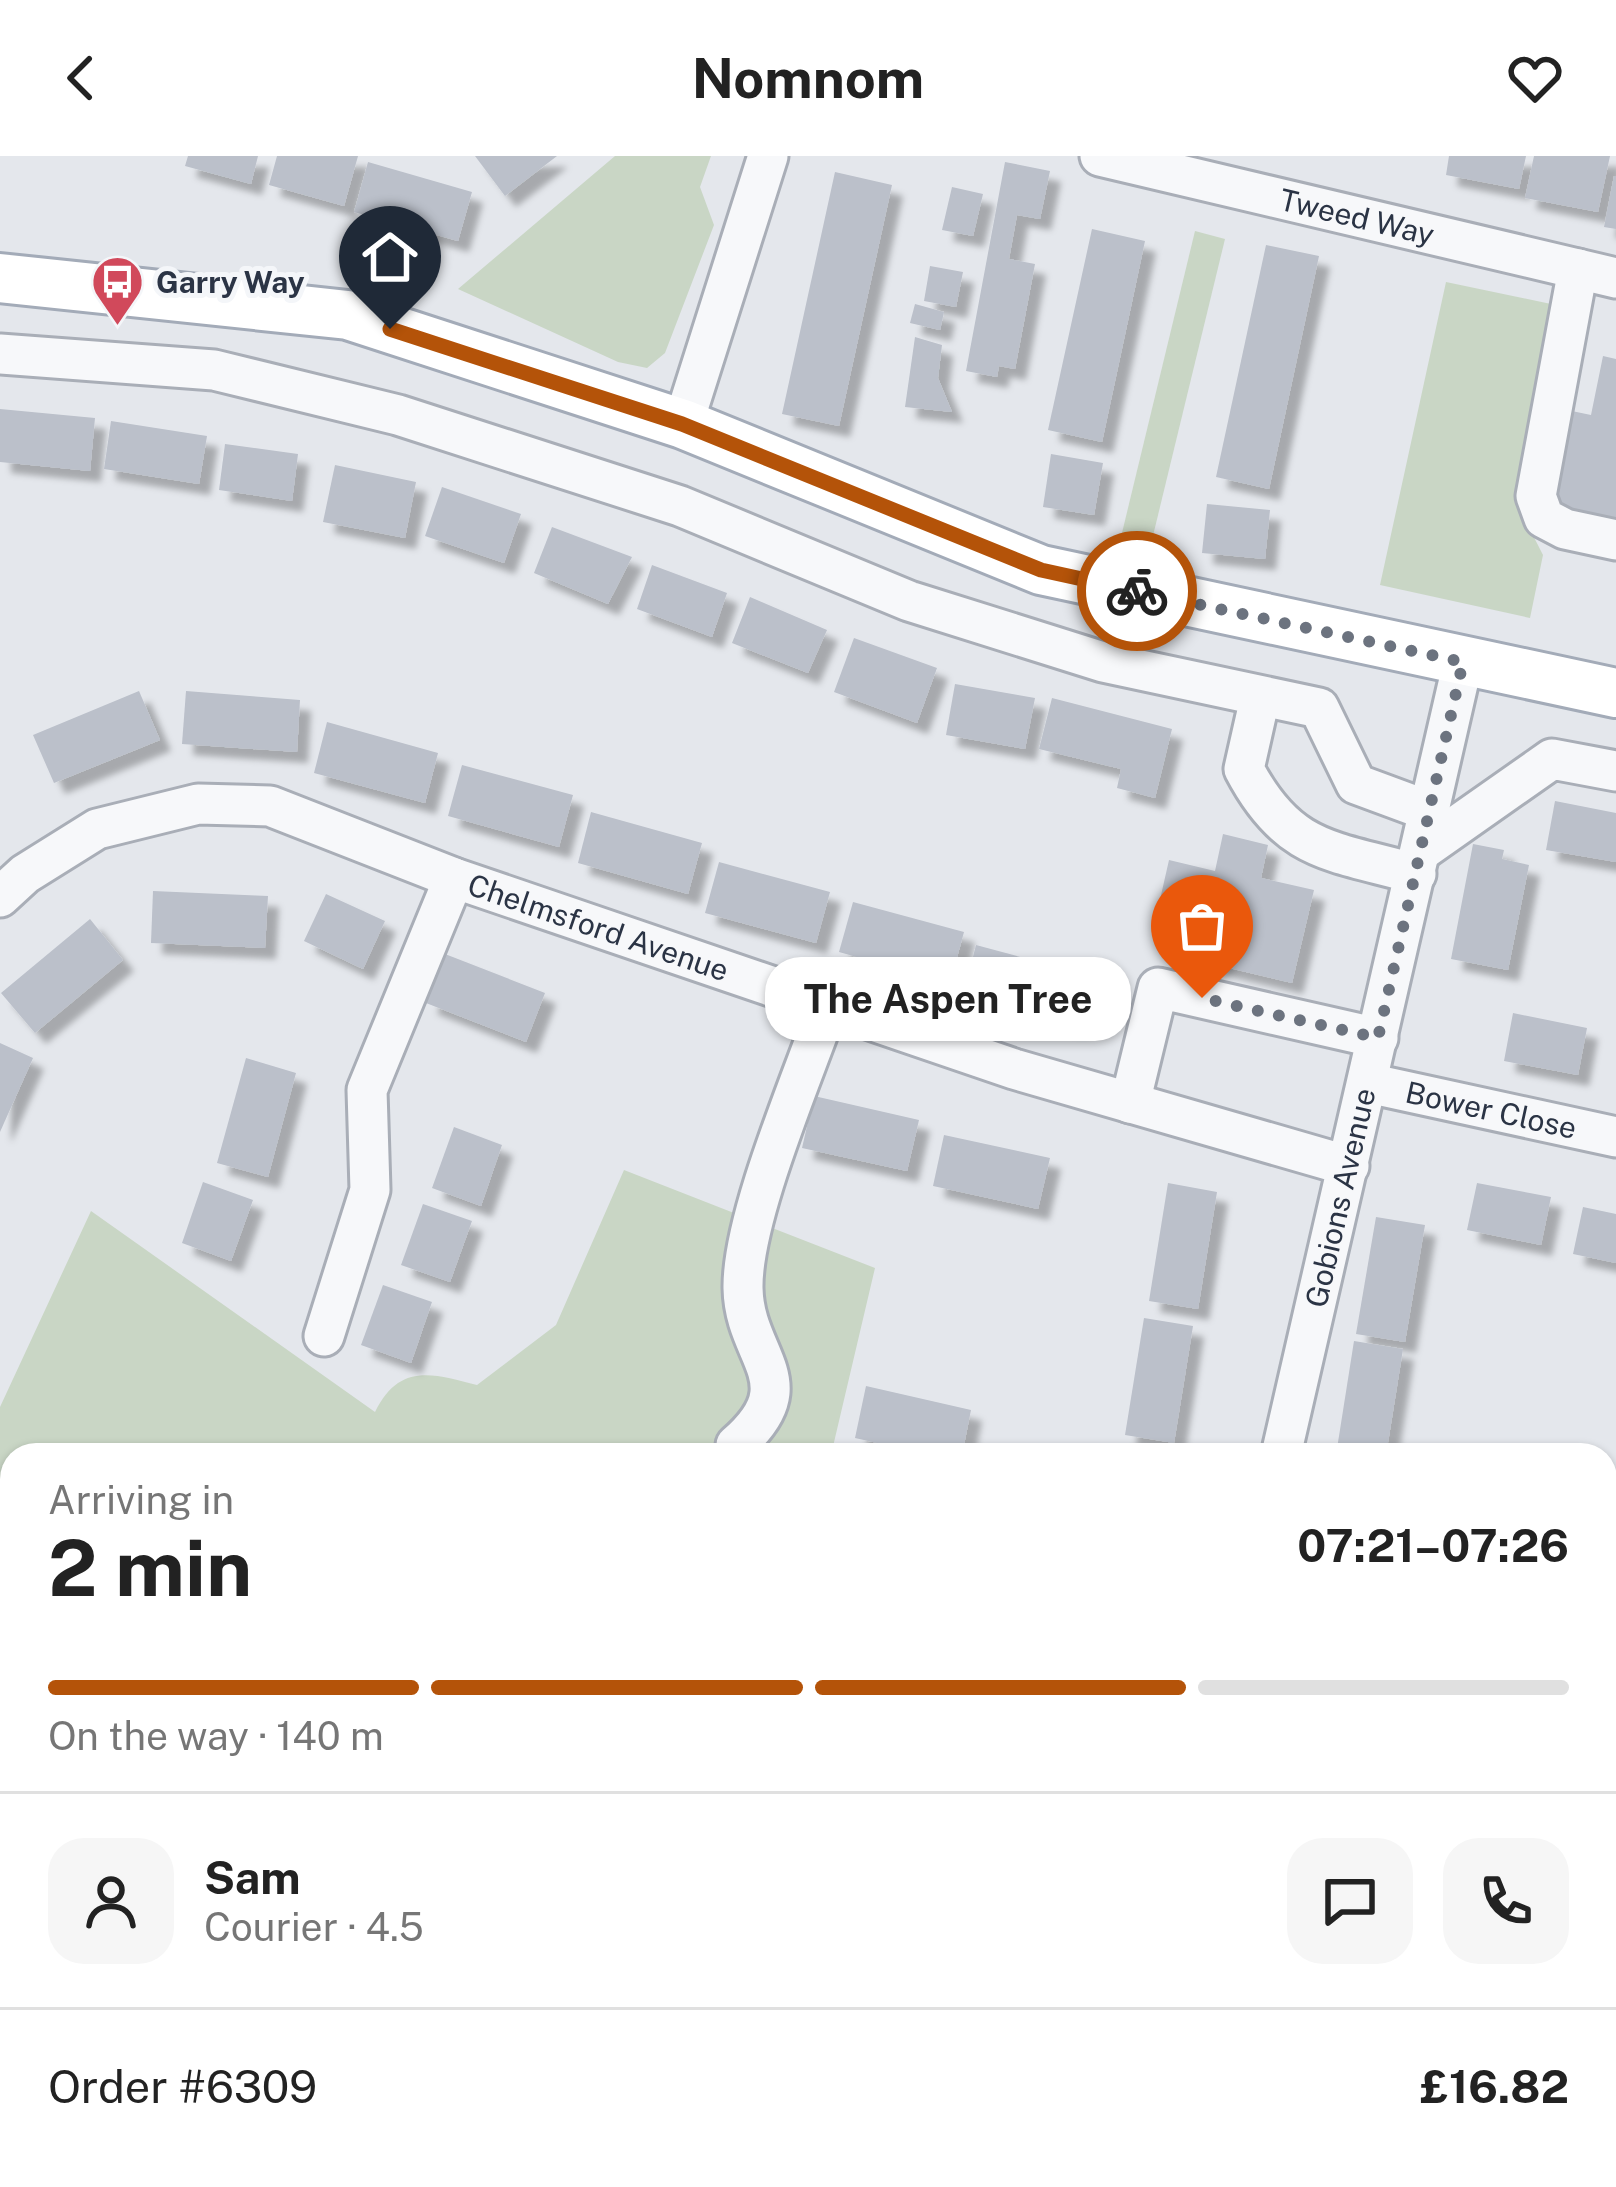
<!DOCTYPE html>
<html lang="en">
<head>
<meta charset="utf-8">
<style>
  body { margin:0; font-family:"Public Sans",sans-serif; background:#f6f6f6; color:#222; height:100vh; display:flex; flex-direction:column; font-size:45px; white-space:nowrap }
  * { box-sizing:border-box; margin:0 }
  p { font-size:39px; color:#767676 }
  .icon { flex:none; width:66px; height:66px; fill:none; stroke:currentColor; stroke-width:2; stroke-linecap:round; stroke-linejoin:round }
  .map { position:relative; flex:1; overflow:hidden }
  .drawer { position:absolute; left:0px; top:1287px; width:1617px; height:744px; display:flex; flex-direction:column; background:#fff; border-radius:36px 36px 0 0; box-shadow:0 3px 9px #0004 }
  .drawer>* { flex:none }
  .pin { position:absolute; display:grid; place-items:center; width:102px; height:102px; color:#fff; margin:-123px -51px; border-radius:50% 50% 50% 0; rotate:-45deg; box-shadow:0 0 12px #0007 }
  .pin .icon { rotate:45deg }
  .courier { position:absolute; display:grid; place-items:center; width:120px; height:120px; margin:-60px; border:9px solid #b45309; border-radius:50%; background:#fff; color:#222; box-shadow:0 3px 15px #0007 }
  .bubble { position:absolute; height:84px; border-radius:36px; background:#fff; box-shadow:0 3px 9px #0004; font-size:39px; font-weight:700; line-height:84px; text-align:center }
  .summary em { font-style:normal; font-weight:700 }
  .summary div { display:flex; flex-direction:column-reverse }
  .summary { display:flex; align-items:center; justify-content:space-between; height:204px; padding:0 48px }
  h1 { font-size:78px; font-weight:700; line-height:90px }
  .bar { display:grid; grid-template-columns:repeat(4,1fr); gap:18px 12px; align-content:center; height:144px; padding:0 48px }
  .bar i { height:15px; border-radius:9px; background:#e0e0e0 }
  .bar .current { background:#b45309 }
  .bar p { grid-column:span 4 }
  .line { display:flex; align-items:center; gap:30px; padding:0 48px; border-top:3px solid #e0e0e0 }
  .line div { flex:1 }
  .round { display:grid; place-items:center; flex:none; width:126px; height:126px; border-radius:36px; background:#f6f6f6 }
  header { display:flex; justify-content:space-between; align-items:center; height:156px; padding:0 48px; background:#fff; font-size:54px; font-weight:700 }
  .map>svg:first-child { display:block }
  .green { fill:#c9d6c5 }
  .building { fill:#bbc0ca; filter:url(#shadow) }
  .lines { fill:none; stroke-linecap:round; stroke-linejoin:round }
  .minor-casing { stroke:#a9aeb7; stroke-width:45 }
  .major-casing { stroke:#a3abb8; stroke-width:54 }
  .minor { stroke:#f7f8fa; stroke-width:39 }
  .major { stroke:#fff; stroke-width:48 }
  .done { stroke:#6c737f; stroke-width:12; stroke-dasharray:0 21.6 }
  .route { stroke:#b45309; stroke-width:15 }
  .labels { text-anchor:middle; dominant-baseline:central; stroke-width:10; stroke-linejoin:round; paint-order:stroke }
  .street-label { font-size:30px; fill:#2b3445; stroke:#f4f6f9 }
  .poi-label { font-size:30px; font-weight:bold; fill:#2b3445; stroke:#f4f6f9; text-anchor:start }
</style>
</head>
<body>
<header><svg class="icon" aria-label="back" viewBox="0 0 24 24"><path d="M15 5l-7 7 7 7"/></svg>Nomnom<svg class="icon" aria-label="heart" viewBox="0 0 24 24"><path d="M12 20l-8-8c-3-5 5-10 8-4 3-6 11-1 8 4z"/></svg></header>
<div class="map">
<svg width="1616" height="2031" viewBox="0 0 1616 2031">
  <defs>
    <filter id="shadow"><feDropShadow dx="11" dy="11" stdDeviation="3" flood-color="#0004"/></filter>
  </defs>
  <rect width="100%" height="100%" fill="#e4e7ec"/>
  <g class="green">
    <path d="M 615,0 L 711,0 L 700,31 L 714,69 L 665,197 L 647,212 L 618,206 L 458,133 Z"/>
    <path d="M 1195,75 L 1225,83 L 1151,388 L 1121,381 Z"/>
    <path d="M 1446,126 L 1551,148 L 1514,342 L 1543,399 L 1530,462 L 1380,429 Z"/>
    <path d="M 624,1014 L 875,1112 L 831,1299 L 12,1299 L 12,1466 L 0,1470 L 0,1251 L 91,1055 L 375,1256 C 399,1207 432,1217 477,1229 L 556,1169 Z"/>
  </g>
  <g class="building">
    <path d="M 188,0 L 258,0 L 251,28 L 185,10 Z"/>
    <path d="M 277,0 L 358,0 L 344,50 L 269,29 Z"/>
    <path d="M 475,0 L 557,0 L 505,40 Z"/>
    <path d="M 1449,0 L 1526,0 L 1519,33 L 1446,19 Z"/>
    <path d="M 1534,0 L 1610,0 L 1598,56 L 1525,42 Z"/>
    <path d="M 368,6 L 472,36 L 458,85 L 354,56 Z"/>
    <path d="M 1005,6 L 1050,15 L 1040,63 L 1017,59 L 1009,103 L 1035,108 L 1015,213 L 999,210 L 997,221 L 966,215 Z"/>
    <path d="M 835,16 L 892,29 L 839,270 L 782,258 Z"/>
    <path d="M 1614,20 L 1616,20 L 1616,73 L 1604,71 Z"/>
    <path d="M 952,31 L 983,38 L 973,80 L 942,74 Z"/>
    <path d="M 1092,73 L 1145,85 L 1102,286 L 1048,274 Z"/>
    <path d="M 1266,89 L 1319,100 L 1269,333 L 1216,321 Z"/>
    <path d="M 930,110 L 963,116 L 956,151 L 924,145 Z"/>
    <path d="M 915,148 L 944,156 L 940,174 L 910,167 Z"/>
    <path d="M 915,181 L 942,189 L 938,222 L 952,256 L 905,251 Z"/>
    <path d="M 1603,200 L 1616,203 L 1616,362 L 1549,349 L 1567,254 L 1591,259 Z"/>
    <path d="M 0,253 L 95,262 L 90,315 L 0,306 Z"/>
    <path d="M 111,265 L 207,280 L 199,328 L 104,313 Z"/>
    <path d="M 225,288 L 298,298 L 292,345 L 219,334 Z"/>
    <path d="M 1051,298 L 1103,307 L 1094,359 L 1043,351 Z"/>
    <path d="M 335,309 L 416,326 L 405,382 L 323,366 Z"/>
    <path d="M 442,331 L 521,358 L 504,407 L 425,380 Z"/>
    <path d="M 1207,348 L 1270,354 L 1265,403 L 1202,397 Z"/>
    <path d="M 552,371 L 632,401 L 608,448 L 534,417 Z"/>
    <path d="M 652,409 L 727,437 L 712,481 L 637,453 Z"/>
    <path d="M 750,441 L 827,474 L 808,517 L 732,487 Z"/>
    <path d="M 854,482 L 937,512 L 917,567 L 834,536 Z"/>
    <path d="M 955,528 L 1035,542 L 1025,593 L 946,579 Z"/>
    <path d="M 139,535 L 160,584 L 54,627 L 33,579 Z"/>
    <path d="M 186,535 L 300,544 L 297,596 L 182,588 Z"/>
    <path d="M 1052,542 L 1172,573 L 1155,642 L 1117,632 L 1121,613 L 1039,593 Z"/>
    <path d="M 327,566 L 438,597 L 425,647 L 314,617 Z"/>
    <path d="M 462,609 L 573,639 L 559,691 L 448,660 Z"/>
    <path d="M 1555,645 L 1616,657 L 1616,706 L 1546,694 Z"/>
    <path d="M 591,656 L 702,687 L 688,738 L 578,707 Z"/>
    <path d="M 1223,678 L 1268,689 L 1261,722 L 1314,734 L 1292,827 L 1204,806 L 1215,761 L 1159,748 L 1169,704 L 1215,715 Z"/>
    <path d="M 1473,688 L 1504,694 L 1502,703 L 1529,709 L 1508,814 L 1451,803 Z"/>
    <path d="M 719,706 L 830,736 L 816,787 L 705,757 Z"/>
    <path d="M 153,735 L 268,740 L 265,792 L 151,787 Z"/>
    <path d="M 326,738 L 385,765 L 363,813 L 304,785 Z"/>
    <path d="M 853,746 L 964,776 L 950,827 L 839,796 Z"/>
    <path d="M 90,763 L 123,804 L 35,877 L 1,837 Z"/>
    <path d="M 976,789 L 1087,819 L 1073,870 L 963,840 Z"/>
    <path d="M 445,798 L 545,837 L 526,886 L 426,847 Z"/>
    <path d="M 1513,857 L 1587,872 L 1578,919 L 1504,905 Z"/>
    <path d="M 0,887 L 33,902 L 0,976 Z"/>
    <path d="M 246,902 L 296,917 L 268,1021 L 217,1007 Z"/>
    <path d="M 814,940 L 919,964 L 907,1015 L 802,992 Z"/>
    <path d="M 454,971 L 502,989 L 481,1050 L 432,1032 Z"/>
    <path d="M 944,979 L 1050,1002 L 1038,1053 L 933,1030 Z"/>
    <path d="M 203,1026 L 253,1044 L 231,1105 L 182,1087 Z"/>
    <path d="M 1168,1027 L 1217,1036 L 1198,1153 L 1149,1145 Z"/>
    <path d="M 1477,1027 L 1551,1041 L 1541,1089 L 1467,1074 Z"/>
    <path d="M 423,1048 L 472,1065 L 450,1126 L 401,1109 Z"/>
    <path d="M 1583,1051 L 1616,1058 L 1616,1107 L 1573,1098 Z"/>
    <path d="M 1376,1061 L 1425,1069 L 1405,1186 L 1356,1178 Z"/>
    <path d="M 383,1129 L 432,1146 L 411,1207 L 361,1189 Z"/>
    <path d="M 1144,1162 L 1193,1170 L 1174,1287 L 1125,1279 Z"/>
    <path d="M 1354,1185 L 1403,1193 L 1386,1299 L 1336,1299 Z"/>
    <path d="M 866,1230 L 971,1254 L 962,1299 L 932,1299 L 855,1282 Z"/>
    <path d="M 1605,1382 L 1616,1384 L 1616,1442 L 1605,1440 Z"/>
    <path d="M 1605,1649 L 1616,1651 L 1616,1700 L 1607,1743 Z"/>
    <path d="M 0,1767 L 12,1772 L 12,1827 L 0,1821 Z"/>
    <path d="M 486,2019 L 556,2019 L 552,2031 L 522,2031 Z"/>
    <path d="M 1162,2019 L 1212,2019 L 1209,2031 L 1159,2031 Z"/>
    <path d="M 1489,2019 L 1512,2019 L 1538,2024 L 1537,2031 L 1486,2031 Z"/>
  </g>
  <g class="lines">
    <defs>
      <g id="minor">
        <path id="s1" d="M 1100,0 L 1616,122"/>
        <path d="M 1578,113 L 1536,340 L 1544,362 L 1565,373 L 1616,384"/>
        <path d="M 0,198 L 214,214 L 398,259 L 680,350 L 909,445 L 1103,506 L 1319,552 L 1356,628 L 1429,655"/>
        <path d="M 683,268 L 768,0"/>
        <path d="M 1260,542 L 1244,613 C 1288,697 1331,694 1416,718"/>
        <path d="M 1421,695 L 1552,603 L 1616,615"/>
        <path id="s2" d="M 0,741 L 25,718 L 97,673 L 198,648 L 270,650 L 454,722 L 1014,913 L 1349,1010"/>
        <path id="s3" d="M 1368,927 L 1616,981"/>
        <path d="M 1130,947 L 1158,832 L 1378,882"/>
        <path d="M 324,1180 L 370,1034 L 367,934 L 454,722"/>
        <path d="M 736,1289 C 808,1226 744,1202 743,1132 C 742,1061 803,921 828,849"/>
        <path id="s4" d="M 1281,1299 L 1463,506"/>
        <path d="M 1605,1512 L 1616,1515"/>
        <path d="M 0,1679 L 12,1684"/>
        <path d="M 829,2019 L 858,2031"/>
        <path d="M 1110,2031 L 1113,2019"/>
      </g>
      <path id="major" d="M 0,122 L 348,159 L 683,268 L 1041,414 L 1616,537"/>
    </defs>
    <use href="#minor" class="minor-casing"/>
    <use href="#major" class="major-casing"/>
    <use href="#minor" class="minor"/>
    <use href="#major" class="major"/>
  </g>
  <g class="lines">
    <path class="done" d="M 1137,435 L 1463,506 L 1378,882 L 1202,842"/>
    <path class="route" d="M 390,173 L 682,268 L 1041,414 L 1137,435"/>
  </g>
  <defs>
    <symbol id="bus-pin" viewBox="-11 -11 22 30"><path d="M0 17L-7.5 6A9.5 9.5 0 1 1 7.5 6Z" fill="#d1495b" stroke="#f4f6f9"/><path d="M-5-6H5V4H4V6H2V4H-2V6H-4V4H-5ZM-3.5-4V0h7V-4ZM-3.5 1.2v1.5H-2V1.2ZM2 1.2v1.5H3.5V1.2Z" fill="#fff"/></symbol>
  </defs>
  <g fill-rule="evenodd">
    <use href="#bus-pin" x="88" y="96" width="59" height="81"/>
  </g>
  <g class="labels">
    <g class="street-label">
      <text stroke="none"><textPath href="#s1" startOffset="264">Tweed Way</textPath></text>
      <text stroke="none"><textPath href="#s2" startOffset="645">Chelmsford Avenue</textPath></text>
      <text stroke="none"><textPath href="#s3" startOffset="126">Bower Close</textPath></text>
      <text stroke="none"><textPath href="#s4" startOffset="264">Gobions Avenue</textPath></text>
    </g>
    <g class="poi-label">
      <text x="156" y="126">Garry Way</text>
    </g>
  </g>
</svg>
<div class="pin" style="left:1202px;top:842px;background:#ea580c"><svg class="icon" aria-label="bag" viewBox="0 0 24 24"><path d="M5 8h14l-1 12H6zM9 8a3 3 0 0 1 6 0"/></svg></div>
<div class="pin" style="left:390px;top:173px;background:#1f2937"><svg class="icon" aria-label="home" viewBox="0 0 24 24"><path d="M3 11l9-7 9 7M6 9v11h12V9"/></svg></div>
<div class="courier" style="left:1137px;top:435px"><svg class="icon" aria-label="bike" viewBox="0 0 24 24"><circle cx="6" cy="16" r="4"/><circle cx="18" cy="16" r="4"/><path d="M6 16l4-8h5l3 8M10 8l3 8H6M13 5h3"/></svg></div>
<div class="bubble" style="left:765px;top:801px;width:366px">The Aspen Tree</div>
<section class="drawer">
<div class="summary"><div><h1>2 min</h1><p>Arriving in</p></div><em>07:21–07:26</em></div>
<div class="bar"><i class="current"></i><i class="current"></i><i class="current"></i><i></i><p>On the way · 140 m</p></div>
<div class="line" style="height:216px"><a class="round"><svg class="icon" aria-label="person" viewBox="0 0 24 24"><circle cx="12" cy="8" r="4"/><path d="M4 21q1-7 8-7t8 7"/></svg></a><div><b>Sam</b><p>Courier · 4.5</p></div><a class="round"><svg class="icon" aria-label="chat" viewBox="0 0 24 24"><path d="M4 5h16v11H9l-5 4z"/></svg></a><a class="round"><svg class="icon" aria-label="phone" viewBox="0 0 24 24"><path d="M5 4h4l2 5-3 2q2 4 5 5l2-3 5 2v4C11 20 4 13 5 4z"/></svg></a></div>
<div class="line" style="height:156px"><div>Order #6309</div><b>£16.82</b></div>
</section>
</div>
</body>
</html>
